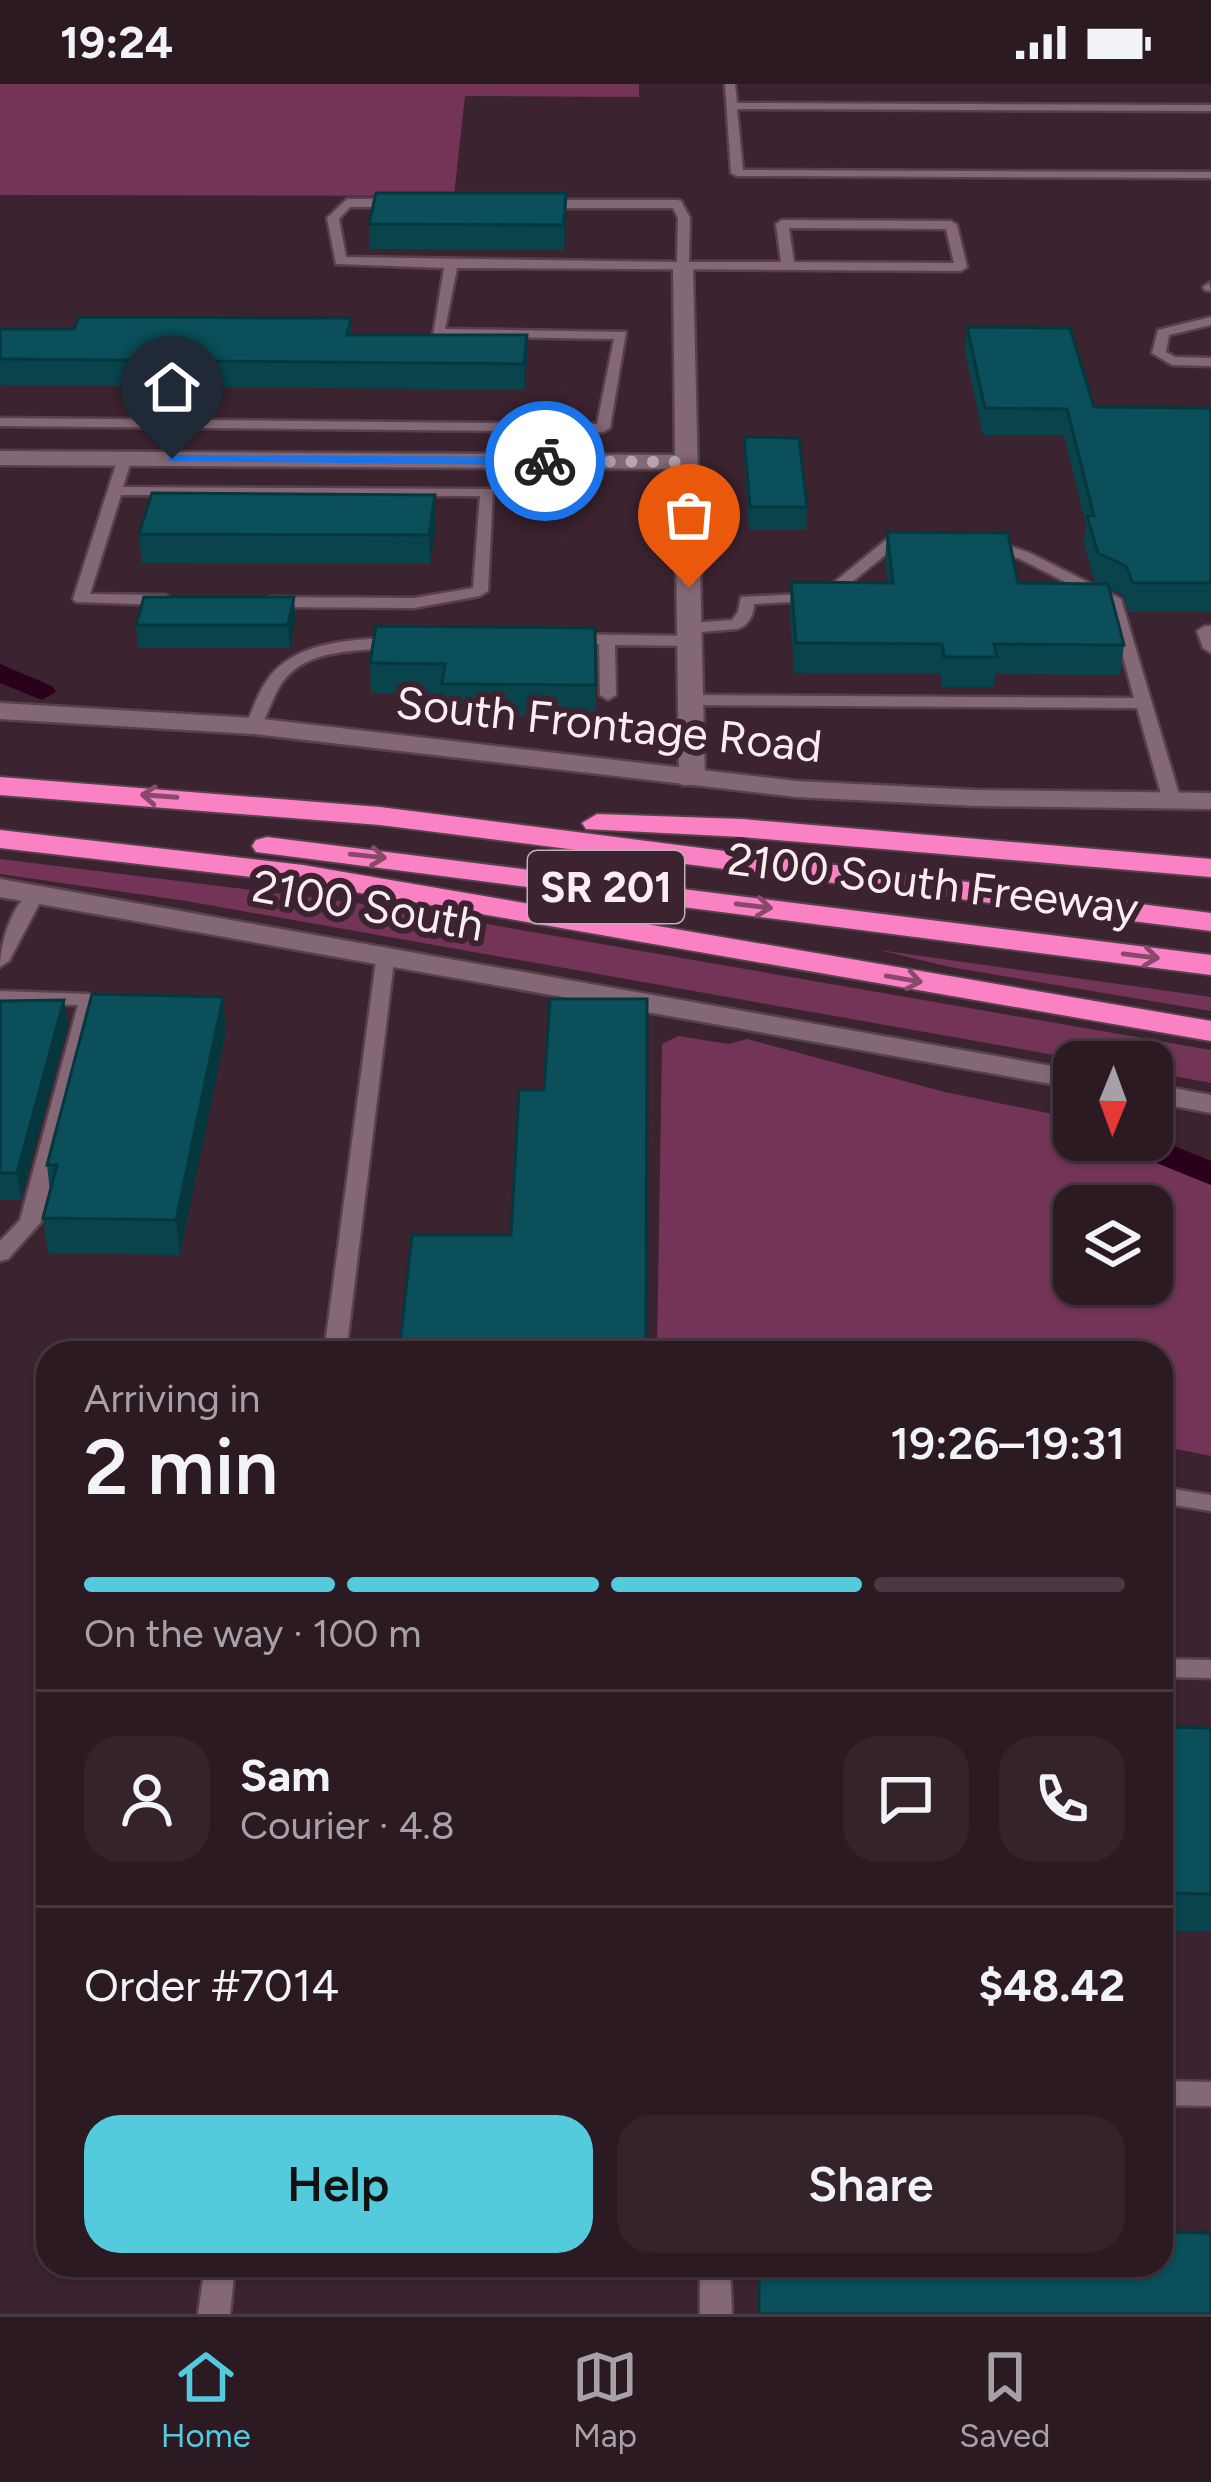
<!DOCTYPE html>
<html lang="en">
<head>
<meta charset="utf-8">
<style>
  body { margin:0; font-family:Figtree,sans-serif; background:#34232b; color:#f1f3f6; height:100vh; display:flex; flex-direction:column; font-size:45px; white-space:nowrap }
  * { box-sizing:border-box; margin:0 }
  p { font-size:39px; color:#a6a1a6 }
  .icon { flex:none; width:66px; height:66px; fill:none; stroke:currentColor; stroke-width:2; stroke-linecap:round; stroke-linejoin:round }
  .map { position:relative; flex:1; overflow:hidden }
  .side { position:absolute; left:36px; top:1257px; width:1137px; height:936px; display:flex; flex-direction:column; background:#2c1a23; border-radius:36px; box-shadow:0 3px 9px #0004,0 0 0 3px #483841 }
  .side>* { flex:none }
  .needle { width:78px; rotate:181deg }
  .fabs { position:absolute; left:1053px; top:957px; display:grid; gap:24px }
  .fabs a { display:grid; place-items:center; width:120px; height:120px; border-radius:24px; background:#2c1a23; box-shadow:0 3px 9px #0004,0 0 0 3px #483841; font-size:60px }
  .pin { position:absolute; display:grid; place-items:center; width:102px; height:102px; color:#fff; margin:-123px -51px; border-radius:50% 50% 50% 0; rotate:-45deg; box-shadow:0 0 12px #0007 }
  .pin .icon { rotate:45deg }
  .courier { position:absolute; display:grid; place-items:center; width:120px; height:120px; margin:-60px; border:9px solid #1a73e8; border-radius:50%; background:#fff; color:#222; box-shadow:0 3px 15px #0007 }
  .headline em { font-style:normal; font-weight:600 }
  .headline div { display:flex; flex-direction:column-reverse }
  .headline { display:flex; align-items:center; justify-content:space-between; height:204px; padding:0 48px }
  h1 { font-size:78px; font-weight:600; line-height:90px }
  .bar { display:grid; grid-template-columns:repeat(4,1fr); gap:18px 12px; align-content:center; height:144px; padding:0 48px }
  .bar i { height:15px; border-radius:9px; background:#483841 }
  .bar .current { background:#54cadd }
  .bar p { grid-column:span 4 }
  .line { display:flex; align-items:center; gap:30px; padding:0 48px; border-top:3px solid #483841 }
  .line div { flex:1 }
  .round { display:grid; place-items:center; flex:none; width:126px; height:126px; border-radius:36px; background:#34232b }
  .cta { display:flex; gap:24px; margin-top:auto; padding:24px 48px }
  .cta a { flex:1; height:138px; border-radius:36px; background:#54cadd; color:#111; font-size:48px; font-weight:600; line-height:138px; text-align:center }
  .cta a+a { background:#34232b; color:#f1f3f6 }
  .status { display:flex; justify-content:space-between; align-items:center; height:84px; padding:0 60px; background:#2c1a23; direction:ltr }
  .status svg { height:33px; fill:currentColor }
  .menu { display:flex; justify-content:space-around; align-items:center; height:168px; border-top:3px solid #483841; background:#2c1a23; font-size:33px; color:#a6a1a6 }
  .menu a { display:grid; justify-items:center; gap:6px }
  .menu .current { color:#54cadd }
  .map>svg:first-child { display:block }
  .green { fill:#733458; fill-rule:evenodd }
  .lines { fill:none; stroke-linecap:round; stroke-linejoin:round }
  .canal { fill:#2a001a; fill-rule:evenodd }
  .service-casing { stroke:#56414c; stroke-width:5 }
  .minor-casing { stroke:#56414c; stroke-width:5 }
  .tertiary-casing { stroke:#56414c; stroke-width:5 }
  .secondary-casing { stroke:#56414c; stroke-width:5 }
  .motorway-casing { stroke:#56414c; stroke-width:4 }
  .service { fill:#846876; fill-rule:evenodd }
  .minor { fill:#846876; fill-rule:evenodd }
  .tertiary { fill:#846876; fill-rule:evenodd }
  .secondary { fill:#846876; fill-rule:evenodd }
  .motorway { fill:#fb81c5; fill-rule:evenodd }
  .wall { fill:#09444d }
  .shaded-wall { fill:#07373e }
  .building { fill:#0a4f59; stroke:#07373e; stroke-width:3 }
  .oneway { stroke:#88496b }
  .route { fill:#1a73e8 }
  .done { stroke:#b9a6af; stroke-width:12; stroke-dasharray:0 21.6 }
  .labels { text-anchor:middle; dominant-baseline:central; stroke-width:12; stroke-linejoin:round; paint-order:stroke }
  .shield { fill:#3b232f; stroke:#c3b0b9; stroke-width:3 }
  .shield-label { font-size:42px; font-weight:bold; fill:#fdecf4 }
  .street-label { font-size:45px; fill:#fdecf4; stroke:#3b232f }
</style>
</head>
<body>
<div class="status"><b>19:24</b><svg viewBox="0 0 49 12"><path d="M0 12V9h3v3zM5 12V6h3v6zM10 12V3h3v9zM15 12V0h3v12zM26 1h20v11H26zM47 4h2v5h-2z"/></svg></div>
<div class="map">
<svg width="1211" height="2230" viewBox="0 0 1211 2230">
  <rect width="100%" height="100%" fill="#3b232f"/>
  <g class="green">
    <path d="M 0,0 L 639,0 L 639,13 L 465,12 L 454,112 L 0,111 Z"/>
    <path d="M 0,775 L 389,823 L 1211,966 L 1211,999 L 1152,988 L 1152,978 L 1094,978 L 186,817 L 0,790 Z"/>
    <path d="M 879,866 L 1211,913 L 1211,927 L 950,883 Z"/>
    <path d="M 678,952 L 729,960 L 747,955 L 945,1008 L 1062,1032 L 1074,1038 L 1074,1056 L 1115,1056 L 1211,1098 L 1211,1372 L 1161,1362 L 1161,1269 L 657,1269 L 662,960 ZM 1152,1122 L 1152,1200 L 1074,1200 L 1074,1122 Z"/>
  </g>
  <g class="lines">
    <g class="canal">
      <path d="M 0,580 L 52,602 L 56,608 L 42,616 L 0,599 Z"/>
      <path d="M 1074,1022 L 1074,1043 L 1060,1039 L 1055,1032 L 1060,1025 Z"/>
      <path d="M 1152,1053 L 1211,1077 L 1211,1101 L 1117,1063 L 1111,1056 Z"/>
    </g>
    <defs>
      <g id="service">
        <path d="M 725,0 L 735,0 L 737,19 L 1211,21 L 1211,27 L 737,25 L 743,86 L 1211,88 L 1211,94 L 737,92 L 731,89 Z"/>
        <path d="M 347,115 L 402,115 L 408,119 L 402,123 L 350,123 L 339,135 L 346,173 L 677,178 L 678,134 L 673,124 L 541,124 L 535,120 L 541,116 L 677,116 L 681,117 L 690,134 L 689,178 L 781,178 L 776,140 L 782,136 L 951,137 L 957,141 L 967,183 L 961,187 L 457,184 L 445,245 L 626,248 L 610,344 L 603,348 L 0,342 L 0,334 L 597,340 L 614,255 L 433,252 L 444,184 L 336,180 L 327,134 ZM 789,144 L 946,145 L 954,179 L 794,178 Z"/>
        <path d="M 1209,199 L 1211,207 L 1205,206 L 1203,203 Z"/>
        <path d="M 1211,233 L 1211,241 L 1169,251 L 1166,268 L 1175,273 L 1211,274 L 1211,282 L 1172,281 L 1152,269 L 1158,246 Z"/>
        <path d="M 125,370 L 132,374 L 123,403 L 493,405 L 488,507 L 480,512 L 414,524 L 270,523 L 262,518 L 270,513 L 414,514 L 473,504 L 480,412 L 121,411 L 90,510 L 166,511 L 174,516 L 166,521 L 76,518 L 73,515 L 118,374 Z"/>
        <path d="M 909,454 L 916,458 L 914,461 L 896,462 L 830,516 L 754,520 C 754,531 748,542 737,545 L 690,549 L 682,544 L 690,539 L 732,536 L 738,528 L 741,513 L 821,509 L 887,455 Z"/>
        <path d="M 988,455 L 1030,469 L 1121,515 L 1181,717 L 1178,721 L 1166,721 L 1163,717 L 1137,624 L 691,621 L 683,616 L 691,611 L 1134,614 L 1109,520 L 1020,475 L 983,462 L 981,459 Z"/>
        <path d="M 1205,542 L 1211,542 L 1211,569 L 1203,564 L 1197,547 Z"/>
        <path d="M 569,550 L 690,552 L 698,557 L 690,562 L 615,561 L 616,611 L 608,616 L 600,611 L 599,560 L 563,558 L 561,555 Z"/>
        <path d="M 400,554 L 406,556 L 406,562 C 364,569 306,560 280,602 C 272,615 267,632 259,646 L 253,647 L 245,642 C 252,628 257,611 266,598 C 293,556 355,555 400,554 Z"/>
        <path d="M 36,804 L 45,809 L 9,877 L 0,883 C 0,858 13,816 36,804 Z"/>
        <path d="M 386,863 L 395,869 L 346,1269 L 324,1269 L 377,869 Z"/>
        <path d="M 0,907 L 89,910 L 99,916 L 41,1138 L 8,1175 L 0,1177 L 0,1157 L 20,1136 L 78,921 L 0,919 Z"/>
        <path d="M 1161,1403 L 1211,1411 L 1211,1427 L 1161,1419 Z"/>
        <path d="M 1161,1575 L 1211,1576 L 1211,1594 L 1161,1593 Z"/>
        <path d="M 1161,1997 L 1211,1998 L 1211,2022 L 1161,2021 Z"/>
        <path d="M 205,2181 L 235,2181 L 230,2230 L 198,2230 Z"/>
        <path d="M 700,2181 L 730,2181 L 732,2230 L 700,2230 Z"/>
      </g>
      <path id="minor" d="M 683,174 L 693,180 L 705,695 L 702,701 L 682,701 L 679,695 L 675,385 L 0,381 L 0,367 L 675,371 L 673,180 Z"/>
      <path id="tertiary" d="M 0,619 L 253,634 L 796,697 L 976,706 L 1211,709 L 1211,725 L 976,722 L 796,713 L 253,650 L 0,635 Z"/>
      <g id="secondary">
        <path d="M 0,795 L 1074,986 L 1074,1004 L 0,813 Z"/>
        <path d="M 1152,1000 L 1211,1011 L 1211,1029 L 1152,1018 Z"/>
      </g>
      <g id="motorway">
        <path d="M 0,693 L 380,723 L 1211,829 L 1211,847 L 380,741 L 0,711 Z"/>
        <path d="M 597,730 L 742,735 L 1211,775 L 1211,793 L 742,753 L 586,745 L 582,739 Z"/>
        <path d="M 0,746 L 303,781 L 1211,937 L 1211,957 L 303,799 L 0,764 Z"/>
        <path d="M 267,753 L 1211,871 L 1211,891 L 256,768 L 252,762 L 256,756 Z"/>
      </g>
    </defs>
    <use href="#service" class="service-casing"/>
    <use href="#minor" class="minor-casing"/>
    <use href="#tertiary" class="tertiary-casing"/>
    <use href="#secondary" class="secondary-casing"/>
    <use href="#motorway" class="motorway-casing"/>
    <use href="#service" class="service"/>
    <use href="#minor" class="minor"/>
    <use href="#tertiary" class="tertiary"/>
    <use href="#secondary" class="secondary"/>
    <use href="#motorway" class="motorway"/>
  </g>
  <g class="wall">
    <path d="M 566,134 L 564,166 L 370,165 L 369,140 Z"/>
    <path d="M 351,234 L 351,251 L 527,277 L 524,306 L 0,301 L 0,245 L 74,245 Z"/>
    <path d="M 967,243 L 1094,323 L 1211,324 L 1211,528 L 1129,528 L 1123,511 L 1109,504 L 1124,561 L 1120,591 L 995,590 L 994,603 L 942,603 L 940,590 L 794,589 L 790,527 L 791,498 L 888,499 L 885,477 L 887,448 L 1018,499 L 1100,500 L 1095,498 L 1084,460 L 1086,441 L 1064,351 L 983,351 L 965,269 Z"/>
    <path d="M 744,353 L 807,423 L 806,446 L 749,446 L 744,375 Z"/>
    <path d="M 435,411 L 436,440 L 430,480 L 142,479 L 139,450 Z"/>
    <path d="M 294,513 L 295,536 L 290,564 L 138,564 L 136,541 Z"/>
    <path d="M 595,544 L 596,632 L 443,631 L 443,610 L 371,610 L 370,579 Z"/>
    <path d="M 223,913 L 226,947 L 180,1171 L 48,1169 L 43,1134 L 50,1108 L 47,1081 Z"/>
    <path d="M 0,917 L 68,942 L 21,1116 L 0,1116 Z"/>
    <path d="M 1161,1643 L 1211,1644 L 1211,1847 L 1161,1847 Z"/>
    <path d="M 757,2181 L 1161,2181 L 1211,2230 L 757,2230 Z"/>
  </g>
  <g class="shaded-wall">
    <path d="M 566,109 L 566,134 L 564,166 L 564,141 Z"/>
    <path d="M 527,251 L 527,277 L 524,306 L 524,280 Z"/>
    <path d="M 435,411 L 436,440 L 430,480 L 429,451 Z"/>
    <path d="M 294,513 L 295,536 L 290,564 L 288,541 Z"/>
    <path d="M 223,913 L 226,947 L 180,1171 L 176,1136 Z"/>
    <path d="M 64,916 L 68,942 L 21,1116 L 17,1089 Z"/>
  </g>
  <g class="building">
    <path d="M 376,109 L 566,109 L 564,141 L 369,140 Z"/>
    <path d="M 79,233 L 351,234 L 347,251 L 527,251 L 524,280 L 0,275 L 0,245 L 74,245 Z"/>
    <path d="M 967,243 L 1070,244 L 1094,323 L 1211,324 L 1211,499 L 1133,499 L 1126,482 L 1098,469 L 1087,432 L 1094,432 L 1067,325 L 985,324 Z"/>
    <path d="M 744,353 L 799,354 L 807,423 L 750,423 Z"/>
    <path d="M 152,409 L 435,411 L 429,451 L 139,450 Z"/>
    <path d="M 887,448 L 1008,449 L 1018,499 L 1108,500 L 1124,561 L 994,560 L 997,573 L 944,573 L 942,560 L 796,559 L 791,498 L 893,499 Z"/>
    <path d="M 144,513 L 294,513 L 288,541 L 136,541 Z"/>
    <path d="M 376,542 L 595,544 L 596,601 L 442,600 L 445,580 L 370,579 Z"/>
    <path d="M 92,910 L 223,913 L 176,1136 L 43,1134 L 57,1081 L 47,1081 Z"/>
    <path d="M 550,915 L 647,915 L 646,1269 L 399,1269 L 412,1151 L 511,1151 L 519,1006 L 544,1006 Z"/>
    <path d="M 64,916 L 17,1089 L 0,1089 L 0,917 Z"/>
    <path d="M 1161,1643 L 1211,1644 L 1211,1810 L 1161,1809 Z"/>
    <path d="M 1161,2148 L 1211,2149 L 1211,2230 L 759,2230 L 759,2181 L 1161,2181 Z"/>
  </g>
  <defs><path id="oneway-shaft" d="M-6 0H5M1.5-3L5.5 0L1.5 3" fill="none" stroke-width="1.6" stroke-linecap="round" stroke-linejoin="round" transform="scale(3)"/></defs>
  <g class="oneway">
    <use href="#oneway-shaft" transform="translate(159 712) rotate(-176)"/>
    <use href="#oneway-shaft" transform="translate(368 772) rotate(6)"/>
    <use href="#oneway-shaft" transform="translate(754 822) rotate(7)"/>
    <use href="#oneway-shaft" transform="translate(1141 872) rotate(7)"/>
    <use href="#oneway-shaft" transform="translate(904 895) rotate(10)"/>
  </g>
  <path class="route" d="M 172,371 L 545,373 L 552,377 L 545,381 L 167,377 Z"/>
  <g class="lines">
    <path class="done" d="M 545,377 L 687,378 L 689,503"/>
  </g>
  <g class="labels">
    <rect class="shield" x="528" y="767" width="156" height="72" rx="9"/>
    <g class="shield-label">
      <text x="606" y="803">SR 201</text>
    </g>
    <g class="street-label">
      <text transform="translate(609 640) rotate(6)">South Frontage Road</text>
      <text transform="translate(933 799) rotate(7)">2100 South Freeway</text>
      <text transform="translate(368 821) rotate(10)">2100 South</text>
    </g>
  </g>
</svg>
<div class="fabs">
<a><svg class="needle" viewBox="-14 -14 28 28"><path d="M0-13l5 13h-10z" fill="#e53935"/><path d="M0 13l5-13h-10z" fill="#a6a1a6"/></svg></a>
<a><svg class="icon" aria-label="layers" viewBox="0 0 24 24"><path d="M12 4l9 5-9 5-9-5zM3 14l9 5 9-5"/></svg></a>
</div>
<div class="pin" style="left:689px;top:503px;background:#ea580c"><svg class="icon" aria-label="bag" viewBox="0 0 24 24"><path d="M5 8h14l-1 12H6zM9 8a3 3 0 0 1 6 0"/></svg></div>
<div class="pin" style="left:172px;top:375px;background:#1f2937"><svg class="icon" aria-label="home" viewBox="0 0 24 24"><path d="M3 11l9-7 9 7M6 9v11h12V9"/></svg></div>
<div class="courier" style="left:545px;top:377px"><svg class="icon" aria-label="bike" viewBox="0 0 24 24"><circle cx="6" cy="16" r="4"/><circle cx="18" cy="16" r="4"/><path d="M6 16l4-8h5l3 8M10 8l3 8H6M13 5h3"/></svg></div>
<section class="side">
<div class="headline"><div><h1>2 min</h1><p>Arriving in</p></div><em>19:26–19:31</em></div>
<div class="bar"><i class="current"></i><i class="current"></i><i class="current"></i><i></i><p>On the way · 100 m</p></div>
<div class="line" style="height:216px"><a class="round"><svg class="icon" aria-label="person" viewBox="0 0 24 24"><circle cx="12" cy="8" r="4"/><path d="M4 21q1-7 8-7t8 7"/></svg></a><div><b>Sam</b><p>Courier · 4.8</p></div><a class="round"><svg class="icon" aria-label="chat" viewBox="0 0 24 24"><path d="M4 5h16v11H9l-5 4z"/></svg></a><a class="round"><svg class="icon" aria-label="phone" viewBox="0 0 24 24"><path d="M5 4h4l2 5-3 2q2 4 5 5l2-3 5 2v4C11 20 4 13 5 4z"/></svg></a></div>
<div class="line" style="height:156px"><div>Order #7014</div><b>$48.42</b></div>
<div class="cta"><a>Help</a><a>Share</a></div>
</section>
</div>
<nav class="menu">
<a class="current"><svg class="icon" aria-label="home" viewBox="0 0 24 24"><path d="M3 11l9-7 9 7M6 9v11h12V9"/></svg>Home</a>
<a><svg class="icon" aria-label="map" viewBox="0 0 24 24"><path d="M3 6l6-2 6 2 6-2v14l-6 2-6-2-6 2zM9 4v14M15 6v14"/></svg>Map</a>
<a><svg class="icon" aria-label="saved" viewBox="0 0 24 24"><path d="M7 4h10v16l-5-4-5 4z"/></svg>Saved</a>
</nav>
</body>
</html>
